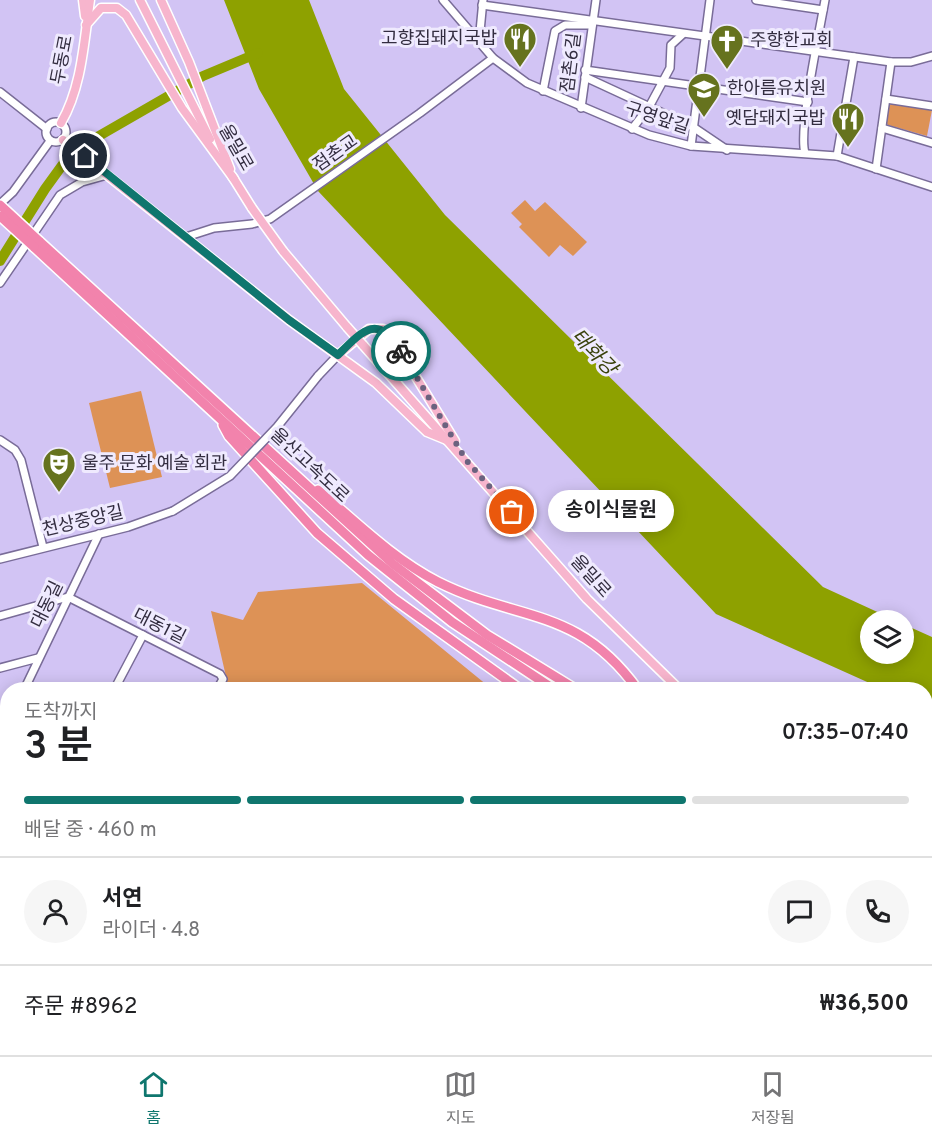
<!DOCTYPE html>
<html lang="ko">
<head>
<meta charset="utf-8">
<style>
  body { margin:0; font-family:Overpass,"Noto Sans KR",sans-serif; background:#f6f6f6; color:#202124; height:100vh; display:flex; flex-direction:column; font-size:22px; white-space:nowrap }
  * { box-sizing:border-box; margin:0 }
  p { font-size:20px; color:#757577 }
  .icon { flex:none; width:33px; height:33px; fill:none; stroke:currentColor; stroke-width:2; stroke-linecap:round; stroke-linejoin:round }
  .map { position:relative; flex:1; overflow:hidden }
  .panel { position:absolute; left:0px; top:682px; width:933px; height:374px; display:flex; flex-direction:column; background:#fff; border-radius:24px 24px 0 0; box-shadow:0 3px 15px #0003 }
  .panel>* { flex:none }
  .buttons { position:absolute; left:860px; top:610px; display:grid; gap:12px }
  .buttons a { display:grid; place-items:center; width:54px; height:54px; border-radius:50%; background:#fff; box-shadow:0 3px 15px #0003; font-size:30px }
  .pin { position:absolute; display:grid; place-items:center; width:51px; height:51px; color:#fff; margin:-26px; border:3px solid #fff; border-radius:50%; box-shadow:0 2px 6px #0007 }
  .courier { position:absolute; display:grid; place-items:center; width:60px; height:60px; margin:-30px; border:4px solid #0f766e; border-radius:50%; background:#fff; color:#222; box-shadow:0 2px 8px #0007 }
  .bubble { position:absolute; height:42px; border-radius:21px; background:#fff; box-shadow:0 3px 15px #0003; font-size:20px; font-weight:600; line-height:42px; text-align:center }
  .overview em { font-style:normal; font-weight:600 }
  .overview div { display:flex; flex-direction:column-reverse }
  .overview { display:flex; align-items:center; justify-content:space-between; height:102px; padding:0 24px }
  h1 { font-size:39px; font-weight:600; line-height:45px }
  .bar { display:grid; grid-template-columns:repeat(4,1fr); gap:9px 6px; align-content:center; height:72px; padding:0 24px }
  .bar i { height:8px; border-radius:4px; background:#e0e0e0 }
  .bar .current { background:#0f766e }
  .bar p { grid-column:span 4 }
  .line { display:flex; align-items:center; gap:15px; padding:0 24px; border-top:2px solid #e0e0e0 }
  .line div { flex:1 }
  .round { display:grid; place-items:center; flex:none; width:63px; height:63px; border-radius:32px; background:#f6f6f6 }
  .menu { display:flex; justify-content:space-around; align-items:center; height:84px; border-top:2px solid #e0e0e0; background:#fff; font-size:16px; color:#757577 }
  .menu a { display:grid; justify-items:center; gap:3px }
  .menu .current { color:#0f766e }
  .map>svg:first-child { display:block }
  .green { fill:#dd9256 }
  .water { fill:#8ea100 }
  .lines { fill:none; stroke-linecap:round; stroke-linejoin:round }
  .river { stroke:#8ea100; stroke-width:10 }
  .minor-casing { stroke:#796c98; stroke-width:10 }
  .major-casing { stroke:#fff; stroke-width:11 }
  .highway-casing { stroke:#fff; stroke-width:12 }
  .minor { stroke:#fff; stroke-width:7 }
  .major { stroke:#f7b5cd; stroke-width:8 }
  .highway { stroke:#f283ac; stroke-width:9 }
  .minor-bridge-casing { stroke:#796c98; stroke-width:10; stroke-linecap:butt }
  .major-bridge-casing { stroke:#fff; stroke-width:11; stroke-linecap:butt }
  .highway-bridge-casing { stroke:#fff; stroke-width:12; stroke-linecap:butt }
  .minor-bridge { stroke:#fff; stroke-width:7 }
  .major-bridge { stroke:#f7b5cd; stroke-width:8 }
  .highway-bridge { stroke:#f283ac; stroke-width:9 }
  .done { stroke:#6b627f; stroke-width:6; stroke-dasharray:0 10.8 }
  .route { stroke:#0f766e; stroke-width:8 }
  .labels { text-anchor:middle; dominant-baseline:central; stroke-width:6; stroke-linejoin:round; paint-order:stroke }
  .poi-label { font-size:18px; fill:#332d40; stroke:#efeafe; text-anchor:start }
  .street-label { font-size:18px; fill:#332d40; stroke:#efeafe }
  .water-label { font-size:20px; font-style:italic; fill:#39410b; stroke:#efeafe }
</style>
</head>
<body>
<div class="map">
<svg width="932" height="1055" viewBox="0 0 932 1055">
  <rect width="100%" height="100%" fill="#d2c4f4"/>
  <g class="green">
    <path d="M 892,103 L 932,110 L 927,136 L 888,125 L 885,121 L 888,107 Z"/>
    <path d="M 525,200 L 535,211 L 545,202 L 587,242 L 573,256 L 560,245 L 549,257 L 519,227 L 522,224 L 511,213 Z"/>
    <path d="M 141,391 L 162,477 L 110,488 L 89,403 Z"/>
    <path d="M 362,583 L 493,690 L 221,690 L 227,681 L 211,611 L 243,620 L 258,592 Z"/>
    <path d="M 7,1022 L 8,1048 L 694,1048 L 699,1055 L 0,1055 L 0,1037 Z"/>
  </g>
  <path class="water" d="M 224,0 L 309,0 L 344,89 L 445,215 L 823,587 L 897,621 L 870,621 L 870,654 L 903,654 L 903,624 L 932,637 L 932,711 L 926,708 L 926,690 L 885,690 L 716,614 L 318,191 L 259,89 Z"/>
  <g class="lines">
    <path class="river" d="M 0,261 L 45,189 L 66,160 L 85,144 L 203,76 L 258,53"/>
    <defs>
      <g id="minor">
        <path d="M 443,0 L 493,58 L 527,83 L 649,135 L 691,146 L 837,156 L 932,187"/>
        <path d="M 756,0 L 823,10"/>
        <path d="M 482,5 L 891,62 L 911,62 L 932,56"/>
        <path d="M 479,42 L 483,0"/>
        <path d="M 585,70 L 808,102"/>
        <path d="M 585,77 L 693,127 L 727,150"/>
        <path d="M 543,91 L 555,31 L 565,25 L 592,25"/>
        <path d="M 0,92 L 47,129"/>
        <path d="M 886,99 L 932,106"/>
        <path d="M 581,108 L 596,0"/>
        <circle cx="56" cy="132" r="10"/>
        <path d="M 882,128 L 932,143"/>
        <path d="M 632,129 L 649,107 L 670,68 L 671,45 L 683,34"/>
        <path d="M 691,146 L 710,0"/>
        <path d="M 805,153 C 798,130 820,29 825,0"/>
        <path d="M 837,156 L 854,57"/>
        <path d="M 876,169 L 891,62"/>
        <path d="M 0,204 L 13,192 L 50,141"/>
        <path d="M 186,237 L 214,228 L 252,224 L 270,219 L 420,113 L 493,58"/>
        <path d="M 0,283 L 60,195 L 82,182 L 107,175"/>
        <path d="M 318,376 L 338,355"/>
        <path d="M 0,440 L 15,450 L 21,460 L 43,547"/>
        <path d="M 0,559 L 128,527 L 173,511"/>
        <path d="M 0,616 L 68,597 L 220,674 L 223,679 L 217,690"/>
        <path d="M 0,668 L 38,658"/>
        <path d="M 24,690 L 99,534"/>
        <path d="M 114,690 L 143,635"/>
        <path d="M 0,714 L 8,712"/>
        <path d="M 0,740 L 8,725"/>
        <path d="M 0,1025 L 8,1011"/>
        <path d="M 235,1048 L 238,1055"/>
      </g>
      <g id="major">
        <path d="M 83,0 L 85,16"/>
        <path d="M 140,0 L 210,139"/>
        <path d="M 161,0 L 189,62 L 230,169"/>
        <path d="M 86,25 L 101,8 L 117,8 L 126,15 L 182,108 L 234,179"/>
        <path d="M 61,123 C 82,87 84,41 90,0"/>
        <path d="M 63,140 L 289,320 L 376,383 L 427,432 L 449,441"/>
        <path d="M 232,176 L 252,208"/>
        <path d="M 283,251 L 347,327"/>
        <path d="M 363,345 L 587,599 L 680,690"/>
        <path d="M 338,355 L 369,329 L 383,329 L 389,333 L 455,441"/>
      </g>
      <g id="highway">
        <path d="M 39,241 L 393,564 L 487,635 L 577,690"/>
        <path d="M 34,247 L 368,555 L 452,622 L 555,690"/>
        <path d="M 223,425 L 229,436 L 317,533 L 394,599 L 521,690"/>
        <path d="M 318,490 C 356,522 393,559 438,582 C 518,622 578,606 638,690"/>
        <path d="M 926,797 L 932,804"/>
        <path d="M 926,832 L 932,834"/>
        <path d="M 926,844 L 932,846"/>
        <path d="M 713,1048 L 722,1055"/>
        <path d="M 742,1048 L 748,1055"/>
      </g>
    </defs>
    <use href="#minor" class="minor-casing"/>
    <use href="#major" class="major-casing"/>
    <use href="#highway" class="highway-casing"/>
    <use href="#minor" class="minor"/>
    <use href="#major" class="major"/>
    <use href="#highway" class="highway"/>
    <defs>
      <path id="minor-bridge" d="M 173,511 L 230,476 L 277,427 L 318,376"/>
      <g id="major-bridge">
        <path d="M 252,208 L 283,251"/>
        <path d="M 347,327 L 363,345"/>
      </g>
      <g id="highway-bridge">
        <path d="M 0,205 L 39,241"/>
        <path d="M 0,216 L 34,247"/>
      </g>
    </defs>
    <use href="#minor-bridge" class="minor-bridge-casing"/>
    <use href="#major-bridge" class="major-bridge-casing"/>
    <use href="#highway-bridge" class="highway-bridge-casing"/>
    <use href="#minor-bridge" class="minor-bridge"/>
    <use href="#major-bridge" class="major-bridge"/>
    <use href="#highway-bridge" class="highway-bridge"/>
  </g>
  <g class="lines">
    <path class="done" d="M 401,351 L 466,460 L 512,512"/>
    <path class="route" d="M 85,156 L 289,320 L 338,355 C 363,330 378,313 401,351"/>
  </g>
  <defs>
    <symbol id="restaurant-pin" viewBox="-11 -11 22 30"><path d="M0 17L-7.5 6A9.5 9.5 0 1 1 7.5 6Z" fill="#66731e" stroke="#efeafe"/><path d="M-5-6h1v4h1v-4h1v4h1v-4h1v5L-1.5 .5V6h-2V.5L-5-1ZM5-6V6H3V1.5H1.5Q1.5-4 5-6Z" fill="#fff"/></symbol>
    <symbol id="church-pin" viewBox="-11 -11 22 30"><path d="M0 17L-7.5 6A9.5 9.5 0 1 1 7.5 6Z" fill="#66731e" stroke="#efeafe"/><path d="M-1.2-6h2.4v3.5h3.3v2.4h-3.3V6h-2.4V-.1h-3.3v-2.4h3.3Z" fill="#fff"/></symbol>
    <symbol id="school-pin" viewBox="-11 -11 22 30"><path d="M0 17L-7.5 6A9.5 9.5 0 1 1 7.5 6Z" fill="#66731e" stroke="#efeafe"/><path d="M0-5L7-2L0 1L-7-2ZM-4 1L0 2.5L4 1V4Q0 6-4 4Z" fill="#fff"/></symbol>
    <symbol id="theatre-pin" viewBox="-11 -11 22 30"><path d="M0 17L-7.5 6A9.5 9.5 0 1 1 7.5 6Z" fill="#66731e" stroke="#efeafe"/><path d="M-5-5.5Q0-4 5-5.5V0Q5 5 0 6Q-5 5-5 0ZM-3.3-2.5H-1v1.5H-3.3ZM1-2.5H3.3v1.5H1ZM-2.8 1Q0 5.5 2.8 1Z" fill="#fff"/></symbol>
  </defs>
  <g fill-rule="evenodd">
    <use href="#restaurant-pin" x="501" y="20" width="38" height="52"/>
    <use href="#church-pin" x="708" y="22" width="38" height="52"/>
    <use href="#school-pin" x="685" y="70" width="38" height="52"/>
    <use href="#restaurant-pin" x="829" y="100" width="38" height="52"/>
    <use href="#theatre-pin" x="40" y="445" width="38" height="52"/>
  </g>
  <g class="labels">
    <g class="poi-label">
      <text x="497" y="39" text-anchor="end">고향집돼지국밥</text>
      <text x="750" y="41">주향한교회</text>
      <text x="727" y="89">한아름유치원</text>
      <text x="825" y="119" text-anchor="end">옛담돼지국밥</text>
      <text x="82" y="464">울주 문화 예술 회관</text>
    </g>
    <g class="street-label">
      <text transform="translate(63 60) rotate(-79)">두동로</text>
      <text transform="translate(572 63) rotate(-83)">점촌6길</text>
      <text transform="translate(657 119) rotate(18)">구영앞길</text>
      <text transform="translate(235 148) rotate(60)">울밀로</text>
      <text transform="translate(336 154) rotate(-35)">점촌교</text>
      <text transform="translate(309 466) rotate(43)">울산고속도로</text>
      <text transform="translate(83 522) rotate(-13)">천상중앙길</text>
      <text transform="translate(590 577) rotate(48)">울밀로</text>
      <text transform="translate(48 605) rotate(-64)">대동길</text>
      <text transform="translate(159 627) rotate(27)">대동1길</text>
    </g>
    <g class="water-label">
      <text transform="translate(593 353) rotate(46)">태화강</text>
    </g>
  </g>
</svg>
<div class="buttons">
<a><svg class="icon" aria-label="layers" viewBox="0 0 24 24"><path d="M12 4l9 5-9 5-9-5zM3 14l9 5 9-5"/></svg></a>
</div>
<div class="pin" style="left:512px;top:512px;background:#ea580c"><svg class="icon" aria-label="bag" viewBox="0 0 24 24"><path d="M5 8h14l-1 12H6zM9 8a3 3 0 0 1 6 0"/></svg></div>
<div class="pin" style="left:85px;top:156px;background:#1f2937"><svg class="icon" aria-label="home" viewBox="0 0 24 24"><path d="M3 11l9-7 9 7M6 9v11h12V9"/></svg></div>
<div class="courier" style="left:401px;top:351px"><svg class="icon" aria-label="bike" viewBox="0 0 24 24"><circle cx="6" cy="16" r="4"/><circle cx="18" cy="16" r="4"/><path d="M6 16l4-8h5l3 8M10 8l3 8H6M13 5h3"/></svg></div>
<div class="bubble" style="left:548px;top:490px;width:126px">송이식물원</div>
<section class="panel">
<div class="overview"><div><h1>3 분</h1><p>도착까지</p></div><em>07:35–07:40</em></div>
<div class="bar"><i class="current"></i><i class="current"></i><i class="current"></i><i></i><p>배달 중 · 460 m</p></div>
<div class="line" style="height:108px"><a class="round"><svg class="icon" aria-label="person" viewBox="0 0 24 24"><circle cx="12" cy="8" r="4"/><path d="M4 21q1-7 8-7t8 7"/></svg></a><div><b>서연</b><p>라이더 · 4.8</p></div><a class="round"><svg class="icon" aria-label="chat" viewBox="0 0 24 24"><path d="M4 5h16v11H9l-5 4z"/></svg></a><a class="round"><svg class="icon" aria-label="phone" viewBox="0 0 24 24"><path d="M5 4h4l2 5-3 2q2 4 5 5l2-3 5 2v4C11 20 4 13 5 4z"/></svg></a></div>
<div class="line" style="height:78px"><div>주문 #8962</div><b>₩36,500</b></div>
</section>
</div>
<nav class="menu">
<a class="current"><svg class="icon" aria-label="home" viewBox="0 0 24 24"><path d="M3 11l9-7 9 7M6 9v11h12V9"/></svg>홈</a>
<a><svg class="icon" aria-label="map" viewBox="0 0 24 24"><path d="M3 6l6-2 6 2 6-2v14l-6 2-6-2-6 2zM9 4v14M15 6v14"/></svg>지도</a>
<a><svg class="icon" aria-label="saved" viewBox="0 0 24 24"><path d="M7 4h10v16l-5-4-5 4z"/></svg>저장됨</a>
</nav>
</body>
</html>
